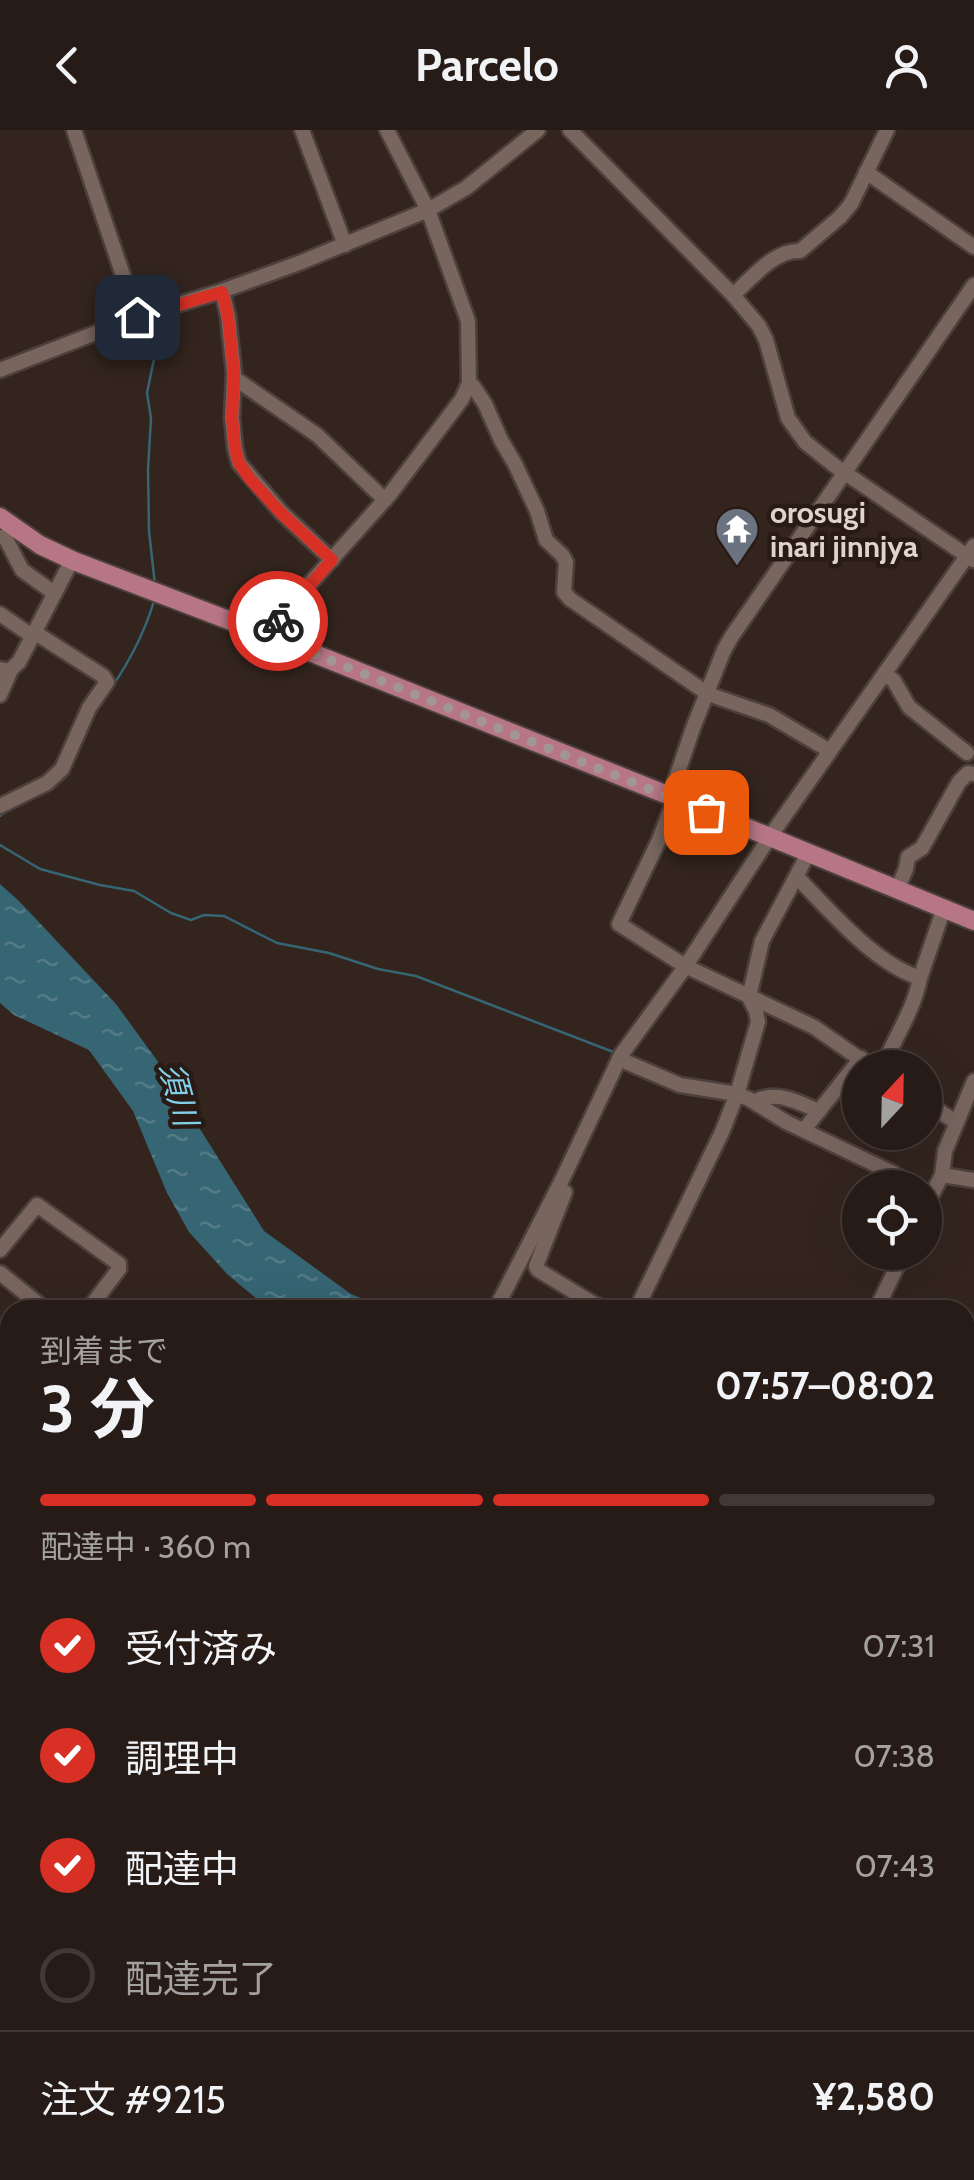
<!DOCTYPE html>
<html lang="ja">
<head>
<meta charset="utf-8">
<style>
  body { margin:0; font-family:Cabin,"Noto Sans JP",sans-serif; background:#322823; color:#f1f3f6; height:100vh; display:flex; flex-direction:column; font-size:38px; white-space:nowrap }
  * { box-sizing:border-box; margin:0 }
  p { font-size:32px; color:#a4a1a1 }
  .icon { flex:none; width:55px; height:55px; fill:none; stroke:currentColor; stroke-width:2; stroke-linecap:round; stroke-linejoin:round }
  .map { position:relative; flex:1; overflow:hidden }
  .side { position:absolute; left:0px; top:1170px; width:975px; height:880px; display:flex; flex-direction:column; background:#261b16; border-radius:30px 30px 0 0; box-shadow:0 10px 40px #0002,0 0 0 2px #423935 }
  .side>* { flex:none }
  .needle { width:65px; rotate:22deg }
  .controls { position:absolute; left:842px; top:920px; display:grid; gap:20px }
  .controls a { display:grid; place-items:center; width:100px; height:100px; border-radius:50%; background:#261b16; box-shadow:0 10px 40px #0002,0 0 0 2px #423935; font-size:50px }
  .pin { position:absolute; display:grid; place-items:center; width:85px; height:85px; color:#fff; margin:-42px; border-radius:20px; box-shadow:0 5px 15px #0006 }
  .courier { position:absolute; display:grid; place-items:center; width:100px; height:100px; margin:-50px; border:8px solid #d93025; border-radius:50%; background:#fff; color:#222; box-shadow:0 2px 12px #0007 }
  .overview em { font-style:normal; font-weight:700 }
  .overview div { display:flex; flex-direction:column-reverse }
  .overview { display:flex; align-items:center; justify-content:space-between; height:170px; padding:0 40px }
  h1 { font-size:65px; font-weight:700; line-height:75px }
  .bar { display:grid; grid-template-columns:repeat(4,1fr); gap:15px 10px; align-content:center; height:120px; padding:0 40px }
  .bar i { height:12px; border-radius:8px; background:#423935 }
  .bar .selected { background:#d93025 }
  .bar p { grid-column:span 4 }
  .line { display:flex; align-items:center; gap:25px; padding:0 40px; border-top:2px solid #423935 }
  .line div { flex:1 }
  ol { padding:0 40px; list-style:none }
  li { display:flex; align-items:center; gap:30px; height:110px }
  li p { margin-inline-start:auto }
  li .icon { padding:10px; border-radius:50%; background:#d93025; color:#fff; stroke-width:4 }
  li:last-child { color:#a4a1a1 }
  li i { width:55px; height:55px; border:5px solid #423935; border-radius:50% }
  header { display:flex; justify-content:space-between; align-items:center; height:130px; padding:0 40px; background:#261b16; font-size:45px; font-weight:700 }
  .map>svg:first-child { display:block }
  .water { fill:url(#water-ripples) }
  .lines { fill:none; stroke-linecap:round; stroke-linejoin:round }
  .stream { stroke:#366573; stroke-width:2.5 }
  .minor-casing { stroke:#4d403c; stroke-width:19 }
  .major-casing { stroke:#4d403c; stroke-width:22 }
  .minor { stroke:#77655e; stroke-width:14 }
  .major { stroke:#b77686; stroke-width:18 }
  .done { stroke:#a29691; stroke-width:10; stroke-dasharray:0 18 }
  .route { stroke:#d93025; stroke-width:12 }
  .labels { text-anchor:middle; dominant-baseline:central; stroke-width:9; stroke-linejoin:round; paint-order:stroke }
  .poi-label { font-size:30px; font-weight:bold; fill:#ded3cf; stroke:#291a15; text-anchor:start }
  .water-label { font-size:32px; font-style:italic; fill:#80d0e8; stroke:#291a15 }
</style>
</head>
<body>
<header><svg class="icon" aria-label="back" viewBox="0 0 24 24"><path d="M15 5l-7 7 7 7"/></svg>Parcelo<svg class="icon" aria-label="person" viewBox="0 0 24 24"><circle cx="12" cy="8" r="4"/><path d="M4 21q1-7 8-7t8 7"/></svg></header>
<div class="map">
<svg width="974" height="2050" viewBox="0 0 974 2050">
  <defs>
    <pattern id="water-ripples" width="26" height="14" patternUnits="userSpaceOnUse" patternTransform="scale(2.5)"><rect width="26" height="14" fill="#366573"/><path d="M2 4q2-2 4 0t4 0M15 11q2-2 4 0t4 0" fill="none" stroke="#537a86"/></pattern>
  </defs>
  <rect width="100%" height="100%" fill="#33241e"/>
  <g class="water">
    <path d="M 0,754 L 19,771 L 116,874 L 156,929 L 264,1101 L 351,1164 L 390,1180 L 270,1180 L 227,1144 L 189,1102 L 167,1063 L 133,981 L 89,920 L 14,885 L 0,873 Z"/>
    <path d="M 965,1449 L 974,1452 L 974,1538 L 965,1536 Z"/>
    <path d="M 974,1585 L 974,1663 L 965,1662 L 965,1587 Z"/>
    <path d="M 10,1655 L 10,1738 L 0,1734 L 0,1657 Z"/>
  </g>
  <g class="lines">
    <g class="stream">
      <path d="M 154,229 L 147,263 L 151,288 L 148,339 L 149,401 L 155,455"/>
      <path d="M 100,574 C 123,543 143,508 154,471"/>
      <path d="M 55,655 L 66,647 L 71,635"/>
      <path d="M 0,686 L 8,680"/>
      <path d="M 0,715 L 40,739 L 100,755 L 134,761 L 171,783 L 191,790 L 204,785 L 224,786 L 277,813 L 329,823 L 378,839 L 416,846 L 616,923"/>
    </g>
    <defs>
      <g id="minor">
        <path d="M 74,0 L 137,187"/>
        <path d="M 302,0 L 345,115"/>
        <path d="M 570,0 L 733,165 L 759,196 L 766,210 L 788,288 L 805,312 L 835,336 L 973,430"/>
        <path d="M 866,42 L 974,117"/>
        <path d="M 222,161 L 228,186 L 234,243 L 232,288 L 235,318 L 239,333 L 281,382 L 332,430"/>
        <path d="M 733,165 C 751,149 775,119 800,121 L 840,87 L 851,74 L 887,0"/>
        <path d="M 0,240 L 137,187 L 222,161 L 299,133 L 428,80 L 466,58 L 538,0"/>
        <path d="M 234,248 L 317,305 L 385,370"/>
        <path d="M 469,253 L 473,256 L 485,274 L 501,310 L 515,334 L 537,381 L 546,410 L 562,425 L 566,432 L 564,462 L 570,469 L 708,564 L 769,585 L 830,621"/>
        <path d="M 2,407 L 6,409 L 22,440 L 54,463"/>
        <path d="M 0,484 L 32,506"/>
        <path d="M 265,504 L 390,364 L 462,269 L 469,253 L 468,191 L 428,80 L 387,0"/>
        <path d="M 0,539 L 9,541 L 19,532 L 72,430"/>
        <path d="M 885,543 L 894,551 L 909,577 L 967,623"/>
        <path d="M 0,565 L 11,540"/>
        <path d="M 670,666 L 693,598 L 724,520 L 732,506 L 974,155"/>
        <path d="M 675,668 L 659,710 L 619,794 L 685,836 L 814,897 L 873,938"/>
        <path d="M 0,676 L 47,653 L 62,639 L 89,578 L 107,552 L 103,546 L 34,502"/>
        <path d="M 797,747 C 830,781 875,834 920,848 L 944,778"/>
        <path d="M 897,760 L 906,739 L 908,727 L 922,718 L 959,652 L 968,643 L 974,644"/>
        <path d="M 619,929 L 680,955 L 737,964 L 749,969 L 786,992 L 893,1043 L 915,1058"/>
        <path d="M 882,938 C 895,907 914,880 920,848"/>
        <path d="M 760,969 C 781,962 799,973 819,981"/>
        <path d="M 925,972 L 956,992"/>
        <path d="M 807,996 L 861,928"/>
        <path d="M 942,1045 L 974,1050"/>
        <path d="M 565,1062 L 536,1136 L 538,1140 L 594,1174 L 609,1180"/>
        <path d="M 925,1078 L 942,1045 L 945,1021 L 974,951"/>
        <path d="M 0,1120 L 37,1075 L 119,1134 L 119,1139 L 88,1180"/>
        <path d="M 0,1143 L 46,1180"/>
        <path d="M 495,1180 L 561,1052 L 621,925 L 683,840 L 769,708 L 974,416"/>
        <path d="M 636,1180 L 722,1002 L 737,964 L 758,892 L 756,881 L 749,867 L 762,811 L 808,724"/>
        <path d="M 876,1180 L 904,1122"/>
        <path d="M 0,1275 L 10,1268"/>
        <path d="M 965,1286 L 974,1291"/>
        <path d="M 0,1308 L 10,1310"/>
        <path d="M 0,1417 L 10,1419"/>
        <path d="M 0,1589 L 10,1593"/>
        <path d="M 965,1715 L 974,1715"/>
        <path d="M 0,1817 L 10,1815"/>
        <path d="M 965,1890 L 974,1897"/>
        <path d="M 0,1916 L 10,1915"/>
        <path d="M 0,2018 L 10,2017"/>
        <path d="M 36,2040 L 37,2050"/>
        <path d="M 182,2040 C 194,2044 208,2049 222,2049 C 242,2048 267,2034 284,2050"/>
        <path d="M 313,2050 L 327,2040"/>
        <path d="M 586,2050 L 591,2040"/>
        <path d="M 818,2050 L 827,2040"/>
      </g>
      <g id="major">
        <path d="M 0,387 L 40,415 L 74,431 L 265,504 L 670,666 L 974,791"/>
        <path d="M 0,1531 L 10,1530"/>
        <path d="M 709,2040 L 721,2050"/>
      </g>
    </defs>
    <use href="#minor" class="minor-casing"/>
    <use href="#major" class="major-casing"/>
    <use href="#minor" class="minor"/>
    <use href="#major" class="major"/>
  </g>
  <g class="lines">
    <path class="done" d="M 278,491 L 265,504 L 706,682"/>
    <path class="route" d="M 137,187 L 222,162 L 228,186 L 234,243 L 232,288 L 235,318 L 239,333 L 250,349 L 280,382 L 332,430 L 278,491"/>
  </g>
  <defs>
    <symbol id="temple-pin" viewBox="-11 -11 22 30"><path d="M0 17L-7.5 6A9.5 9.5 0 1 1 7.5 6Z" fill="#6b7280" stroke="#291a15"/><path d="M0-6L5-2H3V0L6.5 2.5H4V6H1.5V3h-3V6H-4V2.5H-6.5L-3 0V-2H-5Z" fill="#fff"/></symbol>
  </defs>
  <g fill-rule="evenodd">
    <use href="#temple-pin" x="712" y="374" width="50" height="68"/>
  </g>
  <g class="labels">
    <g class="poi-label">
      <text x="770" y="382">orosugi<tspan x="770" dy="34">inari jinnjya</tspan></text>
    </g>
    <g class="water-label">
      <text transform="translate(179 964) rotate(75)">須川</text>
    </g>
  </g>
</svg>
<div class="controls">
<a><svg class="needle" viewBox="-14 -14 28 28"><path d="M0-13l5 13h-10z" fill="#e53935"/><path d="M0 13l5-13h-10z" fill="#a4a1a1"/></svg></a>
<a><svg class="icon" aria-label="locate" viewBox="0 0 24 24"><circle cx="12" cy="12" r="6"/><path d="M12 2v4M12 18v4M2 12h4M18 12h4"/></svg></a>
</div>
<div class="pin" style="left:706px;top:682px;background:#ea580c"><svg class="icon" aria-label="bag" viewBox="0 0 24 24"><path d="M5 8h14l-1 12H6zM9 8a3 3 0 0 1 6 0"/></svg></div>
<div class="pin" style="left:137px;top:187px;background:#1f2937"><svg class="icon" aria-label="home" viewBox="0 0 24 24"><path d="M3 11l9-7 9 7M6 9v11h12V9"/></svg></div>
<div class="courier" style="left:278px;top:491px"><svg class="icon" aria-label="bike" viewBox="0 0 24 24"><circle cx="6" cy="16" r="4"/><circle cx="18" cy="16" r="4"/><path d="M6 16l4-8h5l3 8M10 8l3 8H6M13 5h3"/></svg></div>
<section class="side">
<div class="overview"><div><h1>3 分</h1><p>到着まで</p></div><em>07:57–08:02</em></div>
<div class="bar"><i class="selected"></i><i class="selected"></i><i class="selected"></i><i></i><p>配達中 · 360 m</p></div>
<ol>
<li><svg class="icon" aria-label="check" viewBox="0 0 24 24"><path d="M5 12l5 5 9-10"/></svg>受付済み<p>07:31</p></li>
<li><svg class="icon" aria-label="check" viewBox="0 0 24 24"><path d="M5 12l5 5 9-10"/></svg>調理中<p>07:38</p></li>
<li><svg class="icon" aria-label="check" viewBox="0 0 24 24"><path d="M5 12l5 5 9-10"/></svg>配達中<p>07:43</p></li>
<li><i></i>配達完了</li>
</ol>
<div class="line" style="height:130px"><div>注文 #9215</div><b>¥2,580</b></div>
</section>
</div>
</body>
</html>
